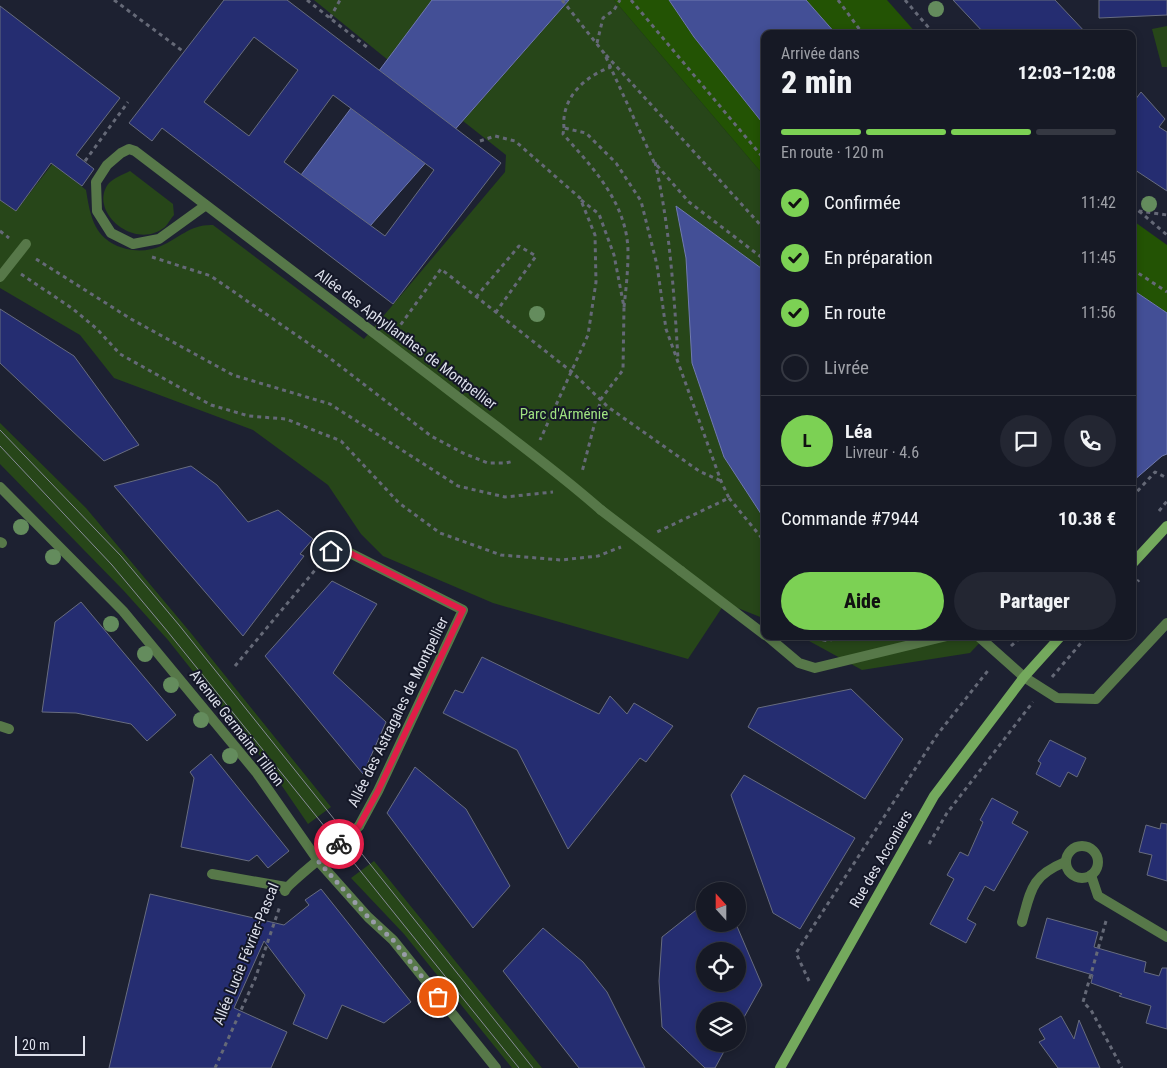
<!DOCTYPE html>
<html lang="fr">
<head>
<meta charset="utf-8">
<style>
  body { margin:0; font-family:"Roboto Condensed",sans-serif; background:#232632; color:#f1f3f6; height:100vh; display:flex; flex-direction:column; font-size:19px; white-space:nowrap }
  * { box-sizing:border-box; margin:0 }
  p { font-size:16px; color:#9ea0a7 }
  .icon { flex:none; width:28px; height:28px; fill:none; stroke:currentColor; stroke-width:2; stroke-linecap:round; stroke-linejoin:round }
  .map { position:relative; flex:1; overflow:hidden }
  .side { position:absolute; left:761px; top:30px; width:375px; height:610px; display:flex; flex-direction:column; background:#161925; border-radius:10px; box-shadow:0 2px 8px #0003,0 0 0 1px #353842 }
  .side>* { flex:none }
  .needle { width:32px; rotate:339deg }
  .controls { position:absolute; left:696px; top:882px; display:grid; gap:10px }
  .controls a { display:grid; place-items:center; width:50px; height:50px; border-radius:50%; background:#161925; box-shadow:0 2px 8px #0003,0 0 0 1px #353842; font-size:25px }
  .scale { position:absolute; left:15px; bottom:12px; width:70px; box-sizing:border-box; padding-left:5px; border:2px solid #dcdfea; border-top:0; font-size:14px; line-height:18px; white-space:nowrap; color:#dcdfea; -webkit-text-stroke:4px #141727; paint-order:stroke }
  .pin { position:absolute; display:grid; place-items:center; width:42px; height:42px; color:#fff; margin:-21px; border:2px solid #fff; border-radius:50%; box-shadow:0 1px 5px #0007 }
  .courier { position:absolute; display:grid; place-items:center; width:50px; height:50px; margin:-25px; border:4px solid #e11d48; border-radius:50%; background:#fff; color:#222; box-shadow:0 1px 6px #0007 }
  .summary em { font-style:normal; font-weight:800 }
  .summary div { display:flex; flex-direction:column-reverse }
  .summary { display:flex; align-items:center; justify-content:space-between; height:85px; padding:0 20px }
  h1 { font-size:32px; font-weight:800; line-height:38px }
  .bar { display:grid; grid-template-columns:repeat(4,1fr); gap:8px 5px; align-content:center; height:60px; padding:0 20px }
  .bar i { height:6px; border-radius:4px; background:#353842 }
  .bar .active { background:#7cd154 }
  .bar p { grid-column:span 4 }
  .line { display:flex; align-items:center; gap:12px; padding:0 20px; border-top:1px solid #353842 }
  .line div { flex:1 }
  .round { display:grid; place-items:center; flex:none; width:52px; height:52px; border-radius:26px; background:#232632 }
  ol { padding:0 20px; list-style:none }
  li { display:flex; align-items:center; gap:15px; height:55px }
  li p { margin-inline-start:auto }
  li .icon { padding:5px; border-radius:50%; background:#7cd154; color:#111; stroke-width:4 }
  li:last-child { color:#9ea0a7 }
  li i { width:28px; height:28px; border:2px solid #353842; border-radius:50% }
  .cta { display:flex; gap:10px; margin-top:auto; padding:10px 20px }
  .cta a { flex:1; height:58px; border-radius:30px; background:#7cd154; color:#111; font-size:20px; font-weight:800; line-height:58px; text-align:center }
  .cta a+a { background:#232632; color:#f1f3f6 }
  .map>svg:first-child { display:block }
  .green { fill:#274619 }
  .forest { fill:#235304 }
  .water { fill:#434f96; stroke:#717aaf }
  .building { fill:#252d71; stroke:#676c7f; fill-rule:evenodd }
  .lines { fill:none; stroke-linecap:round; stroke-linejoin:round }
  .path { stroke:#656977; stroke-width:3; stroke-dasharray:4 4; stroke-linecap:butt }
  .lane { stroke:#577849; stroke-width:10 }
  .street { stroke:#577849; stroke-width:10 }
  .secondary { stroke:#74a95d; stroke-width:10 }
  .tram { stroke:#878b98; stroke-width:1 }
  .lane-bridge { stroke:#577849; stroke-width:10 }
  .street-bridge { stroke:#577849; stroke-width:10 }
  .tree { fill:#648c5d }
  .done { stroke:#999ca9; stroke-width:5; stroke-dasharray:0 9 }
  .route { stroke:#e11d48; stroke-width:6 }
  .labels { text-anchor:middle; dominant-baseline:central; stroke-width:4; stroke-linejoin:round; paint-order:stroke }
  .street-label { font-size:15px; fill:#dcdfea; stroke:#141727 }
  .park-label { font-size:15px; fill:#9fe381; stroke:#141727 }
</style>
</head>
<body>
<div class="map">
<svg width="1167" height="1068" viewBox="0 0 1167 1068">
  <rect width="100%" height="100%" fill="#1d2131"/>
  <g class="green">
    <path d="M 314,0 L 432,0 L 388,60 Z"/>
    <path d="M 569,0 L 614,0 L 765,177 L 765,619 L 725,603 L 688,659 L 493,603 L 383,556 L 361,534 L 328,485 L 253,430 L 114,378 L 80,335 L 0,288 L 0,200 L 16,211 L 53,163 L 86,190 C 88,202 90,216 96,227 C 108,249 139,256 161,246 C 179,238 191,224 213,225 L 364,339 L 505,172 L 506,155 L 463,121 Z"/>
    <path d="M 1167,26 L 1167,67 L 1162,67 L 1152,29 Z"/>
    <path d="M 130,171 L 173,204 L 174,215 C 171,218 168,224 165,227 C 134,252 87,210 109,183 C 114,178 124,174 130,171 Z"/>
    <path d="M 0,423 L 86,508 L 190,632 L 331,807 L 308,824 L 269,767 L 168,640 L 124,591 L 0,464 Z"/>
    <path d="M 800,636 L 986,636 L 970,653 L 862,670 Z"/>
    <path d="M 374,861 L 542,1068 L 512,1068 L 404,934 L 351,878 Z"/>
  </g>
  <g class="forest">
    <path d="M 614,0 L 669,0 L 694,37 L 765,126 L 765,177 Z"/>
    <path d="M 806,0 L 887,0 L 917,34 L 836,34 Z"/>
    <path d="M 1132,220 L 1167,245 L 1167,313 L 1133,290 Z"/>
  </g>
  <g class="water">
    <path d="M 432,0 L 569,0 L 363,234 L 295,183 Z"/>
    <path d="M 669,0 L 806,0 L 836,34 L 765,34 L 765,126 L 694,37 Z"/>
    <path d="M 676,206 L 765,271 L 765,520 L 724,457 L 692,363 L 686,258 Z"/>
    <path d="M 1133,290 L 1167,313 L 1167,454 L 1162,456 L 1133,481 Z"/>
  </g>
  <g class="building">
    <path d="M 224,0 L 287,0 L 501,163 L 393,304 L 162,128 L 152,141 L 129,123 ZM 254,37 L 298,70 L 249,136 L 204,102 ZM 333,95 L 434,170 L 385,236 L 284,162 Z"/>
    <path d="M 953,0 L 1055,0 L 1087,34 L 985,34 Z"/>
    <path d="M 1099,0 L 1167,0 L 1167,15 L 1099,18 Z"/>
    <path d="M 0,6 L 120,98 L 76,155 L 94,169 L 82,186 L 51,163 L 16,211 L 0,200 Z"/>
    <path d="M 1141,92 L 1165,119 L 1159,127 L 1167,132 L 1167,191 L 1132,168 L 1132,104 Z"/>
    <path d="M 0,309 L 74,356 L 139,445 L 104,461 L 0,363 Z"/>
    <path d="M 191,466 L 217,485 L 248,522 L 278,510 L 313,539 L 300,554 L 304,556 L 243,636 L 114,486 Z"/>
    <path d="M 332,581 L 377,604 L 333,673 L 386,722 L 363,774 L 265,656 Z"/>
    <path d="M 81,602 L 176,715 L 147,741 L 131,724 L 76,713 L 42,712 L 55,622 Z"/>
    <path d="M 482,657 L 599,714 L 610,696 L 627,714 L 634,703 L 673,726 L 646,762 L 640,758 L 568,849 L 517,750 L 443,713 L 455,690 L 463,693 Z"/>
    <path d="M 851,689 L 903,739 L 865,799 L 748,727 L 758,708 Z"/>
    <path d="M 1050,740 L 1086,758 L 1077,777 L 1068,772 L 1060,787 L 1036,774 L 1041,763 L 1038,761 Z"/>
    <path d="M 211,754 L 289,851 L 268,868 L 257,855 L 249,861 L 181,847 L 194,778 L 190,772 Z"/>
    <path d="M 415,767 L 466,809 L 510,886 L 473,928 L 387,813 Z"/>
    <path d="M 744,775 L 855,838 L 800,929 L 773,913 L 731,795 Z"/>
    <path d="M 992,798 L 1018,812 L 1012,823 L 1028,832 L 994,891 L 985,886 L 967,919 L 976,924 L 966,943 L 930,924 L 954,879 L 947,875 L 960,852 L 968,856 L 983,822 L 980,820 Z"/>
    <path d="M 1161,823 L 1167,824 L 1167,881 L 1147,875 L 1152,855 L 1139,852 L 1146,825 L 1160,829 Z"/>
    <path d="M 321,889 L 411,1002 L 384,1023 L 342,1005 L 327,1039 L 293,1024 L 305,995 L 264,941 L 234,1008 L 287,1032 L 271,1068 L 109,1068 L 150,894 L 284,925 L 309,905 L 305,900 Z"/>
    <path d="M 705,903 L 705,924 L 736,924 L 762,985 L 738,1028 L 738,1011 L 705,1011 L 705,1044 L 728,1044 L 715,1068 L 705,1068 L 662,1027 L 659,981 L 662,937 ZM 705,951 L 738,951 L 738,984 L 705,984 Z"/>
    <path d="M 1047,918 L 1098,932 L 1094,947 L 1146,962 L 1144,972 L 1159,976 L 1162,968 L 1167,968 L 1167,1029 L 1146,1023 L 1151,1006 L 1119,996 L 1122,994 L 1091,983 L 1093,975 L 1036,958 Z"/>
    <path d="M 543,928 L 583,962 L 607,992 L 645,1068 L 579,1068 L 503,971 Z"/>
    <path d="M 1061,1016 L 1074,1039 L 1079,1020 L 1100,1068 L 1058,1068 L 1039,1042 L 1045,1039 L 1039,1029 Z"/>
  </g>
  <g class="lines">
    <g class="path">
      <path d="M 114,0 L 184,52"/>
      <path d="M 307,0 L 368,48"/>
      <path d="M 562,0 L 604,53 L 654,162 L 689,202 L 765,260"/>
      <path d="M 631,0 L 765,160"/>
      <path d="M 838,0 L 863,34"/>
      <path d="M 905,0 L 934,34"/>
      <path d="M 330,18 L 340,0"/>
      <path d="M 597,43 L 603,18 L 614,10 L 620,0"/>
      <path d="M 606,55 L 765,230"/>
      <path d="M 564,128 C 561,98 585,76 611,67"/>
      <path d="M 480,141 L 495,136 L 515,141 L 580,198 L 595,235 L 596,282 L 588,335 L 540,440"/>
      <path d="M 85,161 L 128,102"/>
      <path d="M 655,162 C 670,228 674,293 678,359"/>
      <path d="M 581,200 L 599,214 L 614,255 L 624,307 L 623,370 L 601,399 L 582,472"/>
      <path d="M 1132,206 L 1139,211 L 1167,215"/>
      <path d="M 1139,211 L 1167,235"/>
      <path d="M 0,231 L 9,238"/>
      <path d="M 152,257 L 211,276 L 331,359 L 431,436 L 463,453 L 488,463 L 506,463 L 514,461"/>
      <path d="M 36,259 L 131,319 L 233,375 L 330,404 L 458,486 L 505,497 L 553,492"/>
      <path d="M 1132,269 L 1167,292"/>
      <path d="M 21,274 L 73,309 L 97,329 L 120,354 L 211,405 L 249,416 L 286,419 L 341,441 L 399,503 L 440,533 L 501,555 L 561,560 L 598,556 L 621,547"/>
      <path d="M 476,297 L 519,246 L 536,256 L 496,312"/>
      <path d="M 624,307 C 626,289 628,271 628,253 C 628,204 593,168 563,134 L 564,128 L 586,133 L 616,163 L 641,201 L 657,265 L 666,329 L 721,481 L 729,498 L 657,532"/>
      <path d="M 396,331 L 441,269 L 572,372 L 608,407 L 699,471 L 721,481"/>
      <path d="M 1132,497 L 1155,472 L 1167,478"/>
      <path d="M 729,498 L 765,542"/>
      <path d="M 1159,511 L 1167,501"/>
      <path d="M 1132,587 L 1139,580"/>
      <path d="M 807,636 L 828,641 L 841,636"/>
      <path d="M 1011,646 L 1022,636"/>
      <path d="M 235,666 L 321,563"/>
      <path d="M 1052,677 L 1087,636"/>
      <path d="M 929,844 L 947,813 L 1033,702"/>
      <path d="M 1106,921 L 1083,1002 L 1091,1010 L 1122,1068"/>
      <path d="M 809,981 L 796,953 L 937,735 L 990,668"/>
      <path d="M 215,1068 L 255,979 L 280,906"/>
    </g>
    <g class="lane">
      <path d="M 0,542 L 2,543"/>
      <path d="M 1024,677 L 1057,698 L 1096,699 L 1167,623"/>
      <path d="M 0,726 L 9,729"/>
      <path d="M 212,874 L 286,887"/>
      <path d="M 285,891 C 287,884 348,836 359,826"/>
    </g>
    <g class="street">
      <path d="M 206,205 L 159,239 L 133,244 L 111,233 L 97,211 L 96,182 L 107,165 L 121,153 L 129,149 L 135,151 C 236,228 336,304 437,381 C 492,424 549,464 601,510"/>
      <path d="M 0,487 L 123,611 L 256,772 L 319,862 L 368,917 L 393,940 L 496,1068"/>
      <path d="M 331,551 L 342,549 L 463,610 L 378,791 L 359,826"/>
      <path d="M 681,571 L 765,635"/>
      <path d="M 767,636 L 799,663 L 815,668 L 947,636"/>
      <path d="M 978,636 L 1024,677"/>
      <circle cx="1082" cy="862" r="16"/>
      <path d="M 1091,875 L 1098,896 L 1167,937"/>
      <path d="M 1022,922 C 1031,890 1031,876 1065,862"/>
    </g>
    <g class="secondary">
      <path d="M 1132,564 L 1167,526"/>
      <path d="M 780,1068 L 934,796 L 1024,677 L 1061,636"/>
    </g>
    <g class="tram">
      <path d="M 0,430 L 121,556 L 179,625 L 533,1068"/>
      <path d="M 0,446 L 112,565 L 168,632 L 519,1068"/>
    </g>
    <path class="lane-bridge" d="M 0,277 L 26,244"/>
    <path class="street-bridge" d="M 601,510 L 681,571"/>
  </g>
  <g class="tree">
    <circle cx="936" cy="9" r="8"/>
    <circle cx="1149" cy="204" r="8"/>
    <circle cx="537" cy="314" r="8"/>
    <circle cx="21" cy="527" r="8"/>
    <circle cx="53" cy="557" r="8"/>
    <circle cx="111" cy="624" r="8"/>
    <circle cx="145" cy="654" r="8"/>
    <circle cx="171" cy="685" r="8"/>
    <circle cx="201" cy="720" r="8"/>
    <circle cx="230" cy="756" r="8"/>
  </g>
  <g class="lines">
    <path class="done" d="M 339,844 L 319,862 L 368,917 L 393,940 L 438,997"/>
    <path class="route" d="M 331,551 L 342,549 L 463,610 L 378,791 L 359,826 L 339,844"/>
  </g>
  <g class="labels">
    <g class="street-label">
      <text transform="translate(406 339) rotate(37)">Allée des Aphyllanthes de Montpellier</text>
      <text transform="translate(398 712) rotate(-64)">Allée des Astragales de Montpellier</text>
      <text transform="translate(237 728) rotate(52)">Avenue Germaine Tillion</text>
      <text transform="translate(881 859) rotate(-60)">Rue des Acconiers</text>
      <text transform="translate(246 954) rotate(-68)">Allée Lucie Février-Pascal</text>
    </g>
    <g class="park-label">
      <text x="564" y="414">Parc d'Arménie</text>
    </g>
  </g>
</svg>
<div class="controls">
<a><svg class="needle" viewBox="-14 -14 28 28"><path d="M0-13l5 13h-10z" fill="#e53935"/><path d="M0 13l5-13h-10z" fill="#9ea0a7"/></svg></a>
<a><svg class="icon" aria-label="locate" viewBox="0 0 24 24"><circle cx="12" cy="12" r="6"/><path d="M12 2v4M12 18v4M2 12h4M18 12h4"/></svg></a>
<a><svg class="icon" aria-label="layers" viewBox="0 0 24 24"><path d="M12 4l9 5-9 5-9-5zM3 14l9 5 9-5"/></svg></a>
</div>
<div class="scale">20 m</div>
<div class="pin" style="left:438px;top:997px;background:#ea580c"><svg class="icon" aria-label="bag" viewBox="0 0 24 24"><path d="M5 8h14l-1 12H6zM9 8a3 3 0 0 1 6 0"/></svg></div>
<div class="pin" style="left:331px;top:551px;background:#1f2937"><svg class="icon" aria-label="home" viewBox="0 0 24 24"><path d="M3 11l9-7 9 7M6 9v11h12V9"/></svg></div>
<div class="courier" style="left:339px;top:844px"><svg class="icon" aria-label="bike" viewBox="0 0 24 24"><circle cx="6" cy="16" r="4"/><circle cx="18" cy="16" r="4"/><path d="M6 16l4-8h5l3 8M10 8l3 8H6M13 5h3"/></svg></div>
<section class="side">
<div class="summary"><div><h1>2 min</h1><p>Arrivée dans</p></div><em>12:03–12:08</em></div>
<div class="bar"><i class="active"></i><i class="active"></i><i class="active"></i><i></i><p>En route · 120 m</p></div>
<ol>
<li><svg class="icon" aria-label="check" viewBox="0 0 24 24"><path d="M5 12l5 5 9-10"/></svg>Confirmée<p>11:42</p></li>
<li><svg class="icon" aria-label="check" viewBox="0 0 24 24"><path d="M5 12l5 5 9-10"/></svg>En préparation<p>11:45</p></li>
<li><svg class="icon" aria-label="check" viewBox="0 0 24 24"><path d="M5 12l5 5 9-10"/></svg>En route<p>11:56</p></li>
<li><i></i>Livrée</li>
</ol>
<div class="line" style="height:90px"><b class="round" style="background:#7cd154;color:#111">L</b><div><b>Léa</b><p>Livreur · 4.6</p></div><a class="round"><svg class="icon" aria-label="chat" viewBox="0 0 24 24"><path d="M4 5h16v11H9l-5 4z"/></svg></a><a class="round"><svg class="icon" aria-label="phone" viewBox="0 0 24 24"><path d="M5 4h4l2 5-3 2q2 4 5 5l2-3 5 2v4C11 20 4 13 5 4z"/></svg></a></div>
<div class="line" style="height:65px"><div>Commande #7944</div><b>10.38 €</b></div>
<div class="cta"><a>Aide</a><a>Partager</a></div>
</section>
</div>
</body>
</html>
